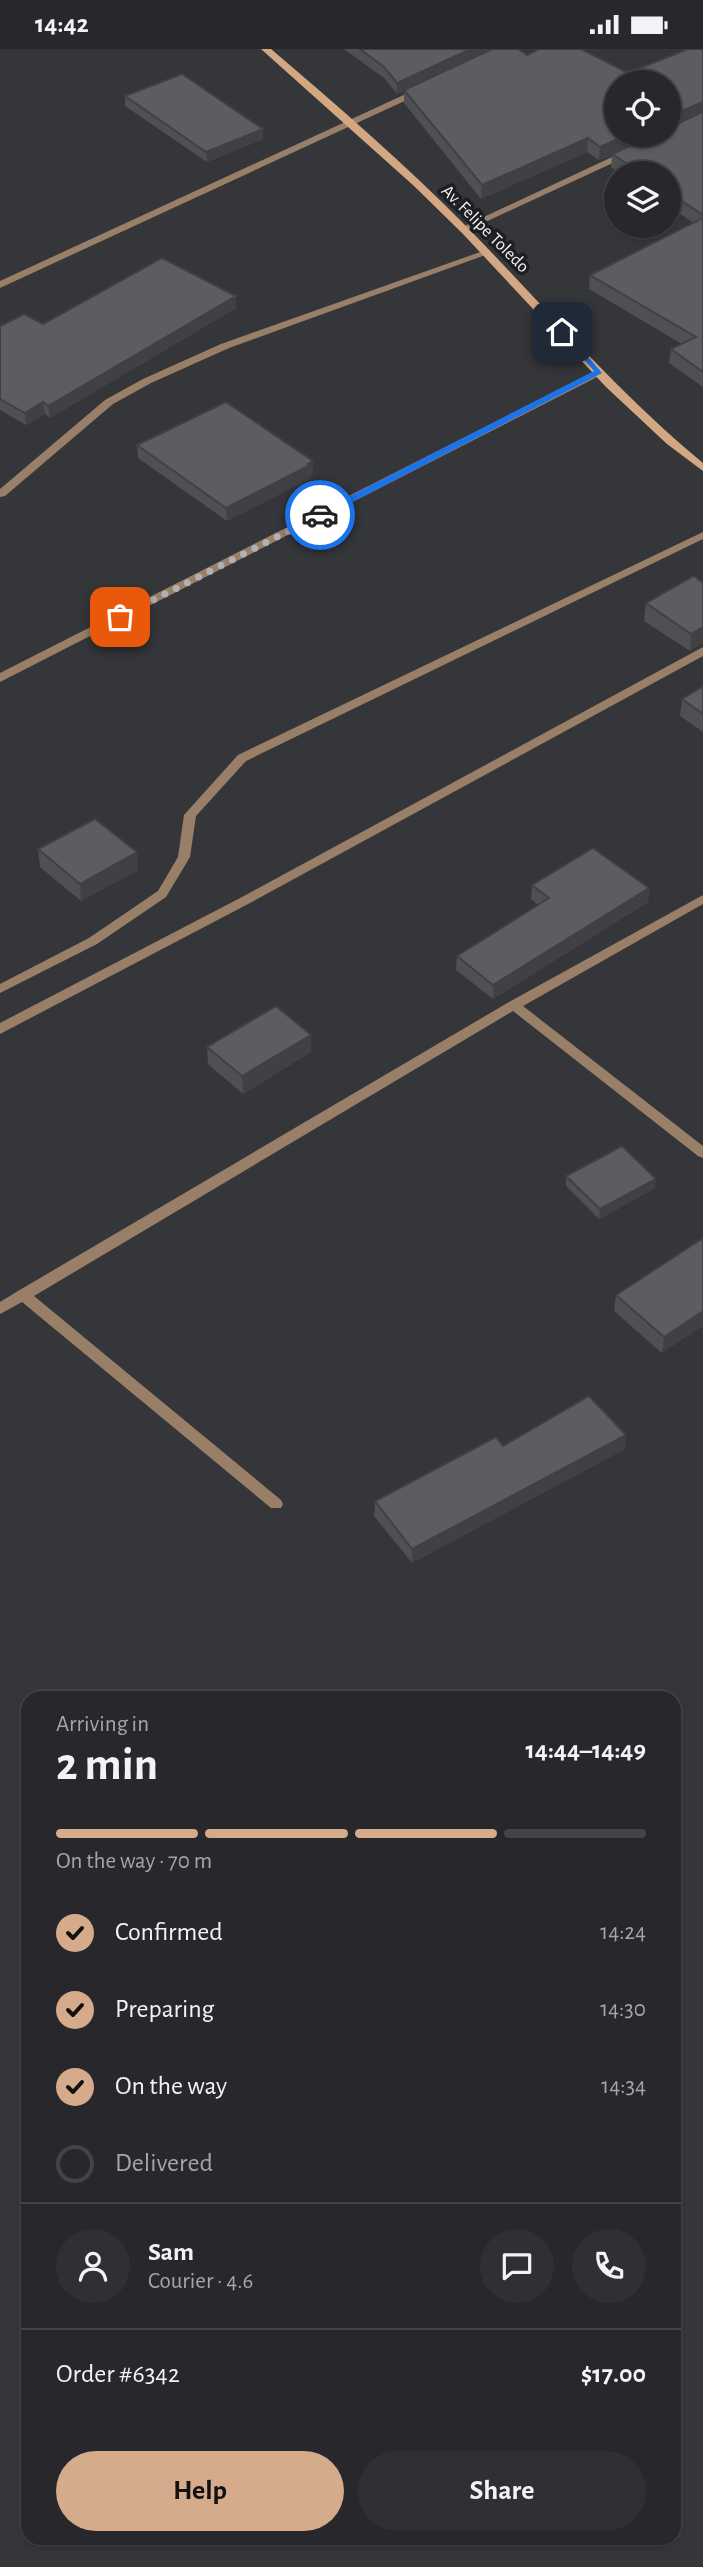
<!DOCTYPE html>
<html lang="en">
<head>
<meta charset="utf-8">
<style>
  body { margin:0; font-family:"Alegreya Sans",sans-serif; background:#303034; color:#f1f3f6; height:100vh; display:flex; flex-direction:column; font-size:26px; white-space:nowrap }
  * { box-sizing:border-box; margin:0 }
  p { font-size:23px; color:#a5a6a9 }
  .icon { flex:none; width:38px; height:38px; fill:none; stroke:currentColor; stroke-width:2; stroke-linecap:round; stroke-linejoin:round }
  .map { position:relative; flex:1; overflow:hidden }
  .sheet { position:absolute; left:21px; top:1642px; width:660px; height:854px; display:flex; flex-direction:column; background:#28282c; border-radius:21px; box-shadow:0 2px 5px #0004,0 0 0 2px #444448 }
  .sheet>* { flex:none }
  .controls { position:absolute; left:604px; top:21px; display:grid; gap:14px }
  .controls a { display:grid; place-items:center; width:77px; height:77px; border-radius:50%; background:#28282c; box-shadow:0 2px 5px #0004,0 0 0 2px #444448; font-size:35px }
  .pin { position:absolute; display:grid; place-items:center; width:60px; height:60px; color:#fff; margin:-30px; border-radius:14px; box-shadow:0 4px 10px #0006 }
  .courier { position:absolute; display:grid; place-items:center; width:70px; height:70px; margin:-35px; border:5px solid #1a73e8; border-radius:50%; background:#fff; color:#222; box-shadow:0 2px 9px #0007 }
  .head em { font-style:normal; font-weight:600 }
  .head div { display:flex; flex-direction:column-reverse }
  .head { display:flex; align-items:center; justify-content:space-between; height:119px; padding:0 35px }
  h1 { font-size:46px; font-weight:600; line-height:52px }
  .bar { display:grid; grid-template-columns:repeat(4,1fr); gap:10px 7px; align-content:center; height:84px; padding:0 35px }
  .bar i { height:9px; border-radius:5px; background:#444448 }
  .bar .on { background:#d6ab8b }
  .bar p { grid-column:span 4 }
  .line { display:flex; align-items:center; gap:18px; padding:0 35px; border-top:2px solid #444448 }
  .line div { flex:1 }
  .round { display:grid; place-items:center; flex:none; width:74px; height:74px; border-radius:37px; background:#303034 }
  ol { padding:0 35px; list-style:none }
  li { display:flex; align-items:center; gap:21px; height:77px }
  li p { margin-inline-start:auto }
  li .icon { padding:7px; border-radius:50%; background:#d6ab8b; color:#111; stroke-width:4 }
  li:last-child { color:#a5a6a9 }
  li i { width:38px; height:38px; border:4px solid #444448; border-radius:50% }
  .button { display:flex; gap:14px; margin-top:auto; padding:14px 35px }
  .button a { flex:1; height:80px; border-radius:42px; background:#d6ab8b; color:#111; font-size:28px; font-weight:600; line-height:80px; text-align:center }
  .button a+a { background:#303034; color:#f1f3f6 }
  .status { display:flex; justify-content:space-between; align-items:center; height:49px; padding:0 35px; background:#28282c; direction:ltr }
  .status svg { height:19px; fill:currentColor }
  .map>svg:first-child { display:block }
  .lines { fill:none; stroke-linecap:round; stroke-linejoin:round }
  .service { fill:#9a7f68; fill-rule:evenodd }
  .minor { fill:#9a7f68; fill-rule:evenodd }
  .secondary { fill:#d3a782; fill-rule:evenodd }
  .wall { fill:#4f5053 }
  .shaded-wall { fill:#404144 }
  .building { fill:#5c5d61; stroke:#404144; stroke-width:2 }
  .route { fill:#1a73e8 }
  .done { stroke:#b0b1b4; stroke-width:7; stroke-dasharray:0 12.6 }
  .labels { text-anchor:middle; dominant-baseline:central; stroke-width:7; stroke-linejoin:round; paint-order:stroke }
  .far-street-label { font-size:18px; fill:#f3f3f6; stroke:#1d1e1f }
</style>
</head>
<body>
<div class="status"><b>14:42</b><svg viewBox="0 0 49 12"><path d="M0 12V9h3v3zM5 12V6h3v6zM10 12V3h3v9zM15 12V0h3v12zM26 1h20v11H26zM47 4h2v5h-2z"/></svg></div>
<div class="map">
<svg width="703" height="2518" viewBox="0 0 703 2518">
  <rect width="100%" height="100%" fill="#35363a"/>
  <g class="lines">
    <g class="service">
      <path d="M 483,202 L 491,204 L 229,299 L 151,334 L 113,355 L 5,447 L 0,448 L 0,440 L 105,351 L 143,330 L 221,295 Z"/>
      <path d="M 599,320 L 604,323 L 603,325 L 0,633 L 0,624 Z"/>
    </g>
    <g class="minor">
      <path d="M 421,38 L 426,41 L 424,43 L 0,239 L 0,232 Z"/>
      <path d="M 627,101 L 632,104 L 630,106 L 466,182 L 458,180 Z"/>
      <path d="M 703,483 L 703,490 L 246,712 L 196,767 L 190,808 L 166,848 L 97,895 L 0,944 L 0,935 L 89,889 L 158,842 L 178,808 L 184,766 L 238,706 Z"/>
      <path d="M 703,598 L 703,607 L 250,854 L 0,985 L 0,974 L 242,848 Z"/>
      <path d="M 703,846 L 703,855 L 523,957 L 703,1097 L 703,1109 L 698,1107 L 513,962 L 34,1247 L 281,1451 L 283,1455 L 281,1459 L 271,1459 L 22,1253 L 0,1265 L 0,1253 L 18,1242 L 509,953 Z"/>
    </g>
    <path class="secondary" d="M 261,0 L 271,0 C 339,58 406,116 469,180 C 546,259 617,343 703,414 L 703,422 L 667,395 L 606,338 L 463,185 L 414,137 Z"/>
  </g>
  <g class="wall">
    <path d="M 344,0 L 518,0 L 527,6 L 628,24 L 703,0 L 703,338 L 669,314 L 671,300 L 682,295 L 589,240 L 590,226 L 694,174 L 668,157 L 668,124 L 619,124 L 611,118 L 612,106 L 599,111 L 587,103 L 481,150 L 404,54 L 404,42 L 397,45 L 384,29 Z"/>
    <path d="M 125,47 L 263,90 L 207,113 L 125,57 Z"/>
    <path d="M 236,247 L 236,259 L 50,369 L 45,365 L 26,376 L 0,361 L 0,277 L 43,275 Z"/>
    <path d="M 137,396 L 313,412 L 313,425 L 311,426 L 311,429 L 227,472 L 138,409 Z"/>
    <path d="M 703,534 L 703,594 L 690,602 L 644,572 L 646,554 Z"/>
    <path d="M 703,637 L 703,683 L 680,667 L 682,650 Z"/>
    <path d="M 38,800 L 138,821 L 81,852 L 40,818 Z"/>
    <path d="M 532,836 L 649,839 L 648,853 L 493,950 L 456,921 L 457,907 L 538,856 L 531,850 Z"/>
    <path d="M 311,986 L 311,1003 L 243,1045 L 208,1015 L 207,998 Z"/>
    <path d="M 566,1127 L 655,1139 L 599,1170 L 566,1137 Z"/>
    <path d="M 703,1189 L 662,1304 L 614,1262 L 616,1246 Z"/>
    <path d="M 503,1397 L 625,1400 L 412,1514 L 374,1467 L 375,1452 Z"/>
  </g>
  <g class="shaded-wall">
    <path d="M 471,0 L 496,0 L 397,45 L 397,34 Z"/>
    <path d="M 703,53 L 703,65 L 668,81 L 668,68 Z"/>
    <path d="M 263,80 L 263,90 L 207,113 L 206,103 Z"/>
    <path d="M 627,86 L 657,86 L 599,111 L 600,98 Z"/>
    <path d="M 588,89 L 587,103 L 481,150 L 482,136 Z"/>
    <path d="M 236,247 L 236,259 L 50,369 L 48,357 Z"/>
    <path d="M 43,353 L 45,365 L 26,376 L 25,364 Z"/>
    <path d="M 313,412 L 313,425 L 311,426 L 311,429 L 227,472 L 226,459 Z"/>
    <path d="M 703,578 L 703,594 L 690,602 L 691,585 Z"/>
    <path d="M 137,803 L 138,821 L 81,852 L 80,835 Z"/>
    <path d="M 649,839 L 648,853 L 493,950 L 493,936 Z"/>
    <path d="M 311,986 L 311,1003 L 243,1045 L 242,1027 Z"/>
    <path d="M 656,1130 L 655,1139 L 599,1170 L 600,1160 Z"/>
    <path d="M 703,1262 L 703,1277 L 662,1304 L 664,1288 Z"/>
    <path d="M 626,1386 L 625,1400 L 412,1514 L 412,1500 Z"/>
  </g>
  <g class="building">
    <path d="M 360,0 L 471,0 L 397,34 L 384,18 Z"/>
    <path d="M 492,0 L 518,0 L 527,6 L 539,0 L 581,0 L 628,24 L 688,0 L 703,0 L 703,53 L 668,68 L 668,33 L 616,33 L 616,86 L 627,86 L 600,98 L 588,89 L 482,136 L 404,41 Z"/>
    <path d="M 182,25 L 263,80 L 206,103 L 125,47 Z"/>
    <path d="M 703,63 L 703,166 L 668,143 L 668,124 L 641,124 L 612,105 L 654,86 L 668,86 L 668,79 Z"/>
    <path d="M 703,169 L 703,323 L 671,300 L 696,288 L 590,226 Z"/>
    <path d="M 162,209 L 236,247 L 48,357 L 43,353 L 25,364 L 0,350 L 0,277 L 24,265 L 43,275 Z"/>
    <path d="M 226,353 L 313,412 L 308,415 L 310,416 L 226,459 L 137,396 Z"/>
    <path d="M 694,527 L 703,534 L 703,578 L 691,585 L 646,554 Z"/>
    <path d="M 703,637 L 703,665 L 682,650 Z"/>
    <path d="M 95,770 L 137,803 L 80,835 L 38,800 Z"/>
    <path d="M 593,799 L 649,839 L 493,936 L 457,907 L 549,849 L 532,836 Z"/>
    <path d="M 276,957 L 311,986 L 242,1027 L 207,998 Z"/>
    <path d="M 622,1097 L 656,1130 L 600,1160 L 566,1127 Z"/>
    <path d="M 703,1189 L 703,1262 L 664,1288 L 616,1246 Z"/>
    <path d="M 589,1347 L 626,1386 L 412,1500 L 375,1452 L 496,1388 L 503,1397 Z"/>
  </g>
  <path class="route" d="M 559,281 L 565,281 L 602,324 L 323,468 L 317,468 L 317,464 L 594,322 Z"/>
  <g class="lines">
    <path class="done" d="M 120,568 L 320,466"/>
  </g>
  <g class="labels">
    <g class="far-street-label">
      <text transform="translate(485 180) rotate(45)">Av. Felipe Toledo</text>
    </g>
  </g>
</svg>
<div class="controls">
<a><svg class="icon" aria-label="locate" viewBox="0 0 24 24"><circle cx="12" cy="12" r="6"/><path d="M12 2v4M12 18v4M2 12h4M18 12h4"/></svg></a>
<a><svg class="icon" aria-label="layers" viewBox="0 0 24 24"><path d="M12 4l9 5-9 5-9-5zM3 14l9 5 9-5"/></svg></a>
</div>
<div class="pin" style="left:120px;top:568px;background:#ea580c"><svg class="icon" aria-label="bag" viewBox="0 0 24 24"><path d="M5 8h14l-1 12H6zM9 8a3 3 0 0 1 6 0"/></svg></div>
<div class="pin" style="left:562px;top:283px;background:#1f2937"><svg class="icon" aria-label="home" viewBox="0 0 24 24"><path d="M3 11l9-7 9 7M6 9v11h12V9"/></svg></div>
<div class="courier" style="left:320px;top:466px"><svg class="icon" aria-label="car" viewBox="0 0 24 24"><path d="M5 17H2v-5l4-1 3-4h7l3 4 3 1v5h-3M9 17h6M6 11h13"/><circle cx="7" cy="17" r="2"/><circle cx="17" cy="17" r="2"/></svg></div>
<section class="sheet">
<div class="head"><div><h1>2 min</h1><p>Arriving in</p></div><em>14:44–14:49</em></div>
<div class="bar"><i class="on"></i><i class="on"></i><i class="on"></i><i></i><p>On the way · 70 m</p></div>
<ol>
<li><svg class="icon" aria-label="check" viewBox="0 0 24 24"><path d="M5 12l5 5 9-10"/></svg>Confirmed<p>14:24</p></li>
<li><svg class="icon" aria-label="check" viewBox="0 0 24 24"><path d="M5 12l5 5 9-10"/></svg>Preparing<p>14:30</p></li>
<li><svg class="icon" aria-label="check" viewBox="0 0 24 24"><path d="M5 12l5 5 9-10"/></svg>On the way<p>14:34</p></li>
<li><i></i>Delivered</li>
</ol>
<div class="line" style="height:126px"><a class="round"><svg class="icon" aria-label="person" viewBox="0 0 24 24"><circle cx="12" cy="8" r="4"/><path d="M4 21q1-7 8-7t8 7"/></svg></a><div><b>Sam</b><p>Courier · 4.6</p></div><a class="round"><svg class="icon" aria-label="chat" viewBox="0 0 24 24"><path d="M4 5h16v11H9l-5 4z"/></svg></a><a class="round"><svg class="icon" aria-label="phone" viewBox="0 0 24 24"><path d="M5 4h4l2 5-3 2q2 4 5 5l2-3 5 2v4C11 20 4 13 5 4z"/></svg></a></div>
<div class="line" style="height:91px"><div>Order #6342</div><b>$17.00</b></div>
<div class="button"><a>Help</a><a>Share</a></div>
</section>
</div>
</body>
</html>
